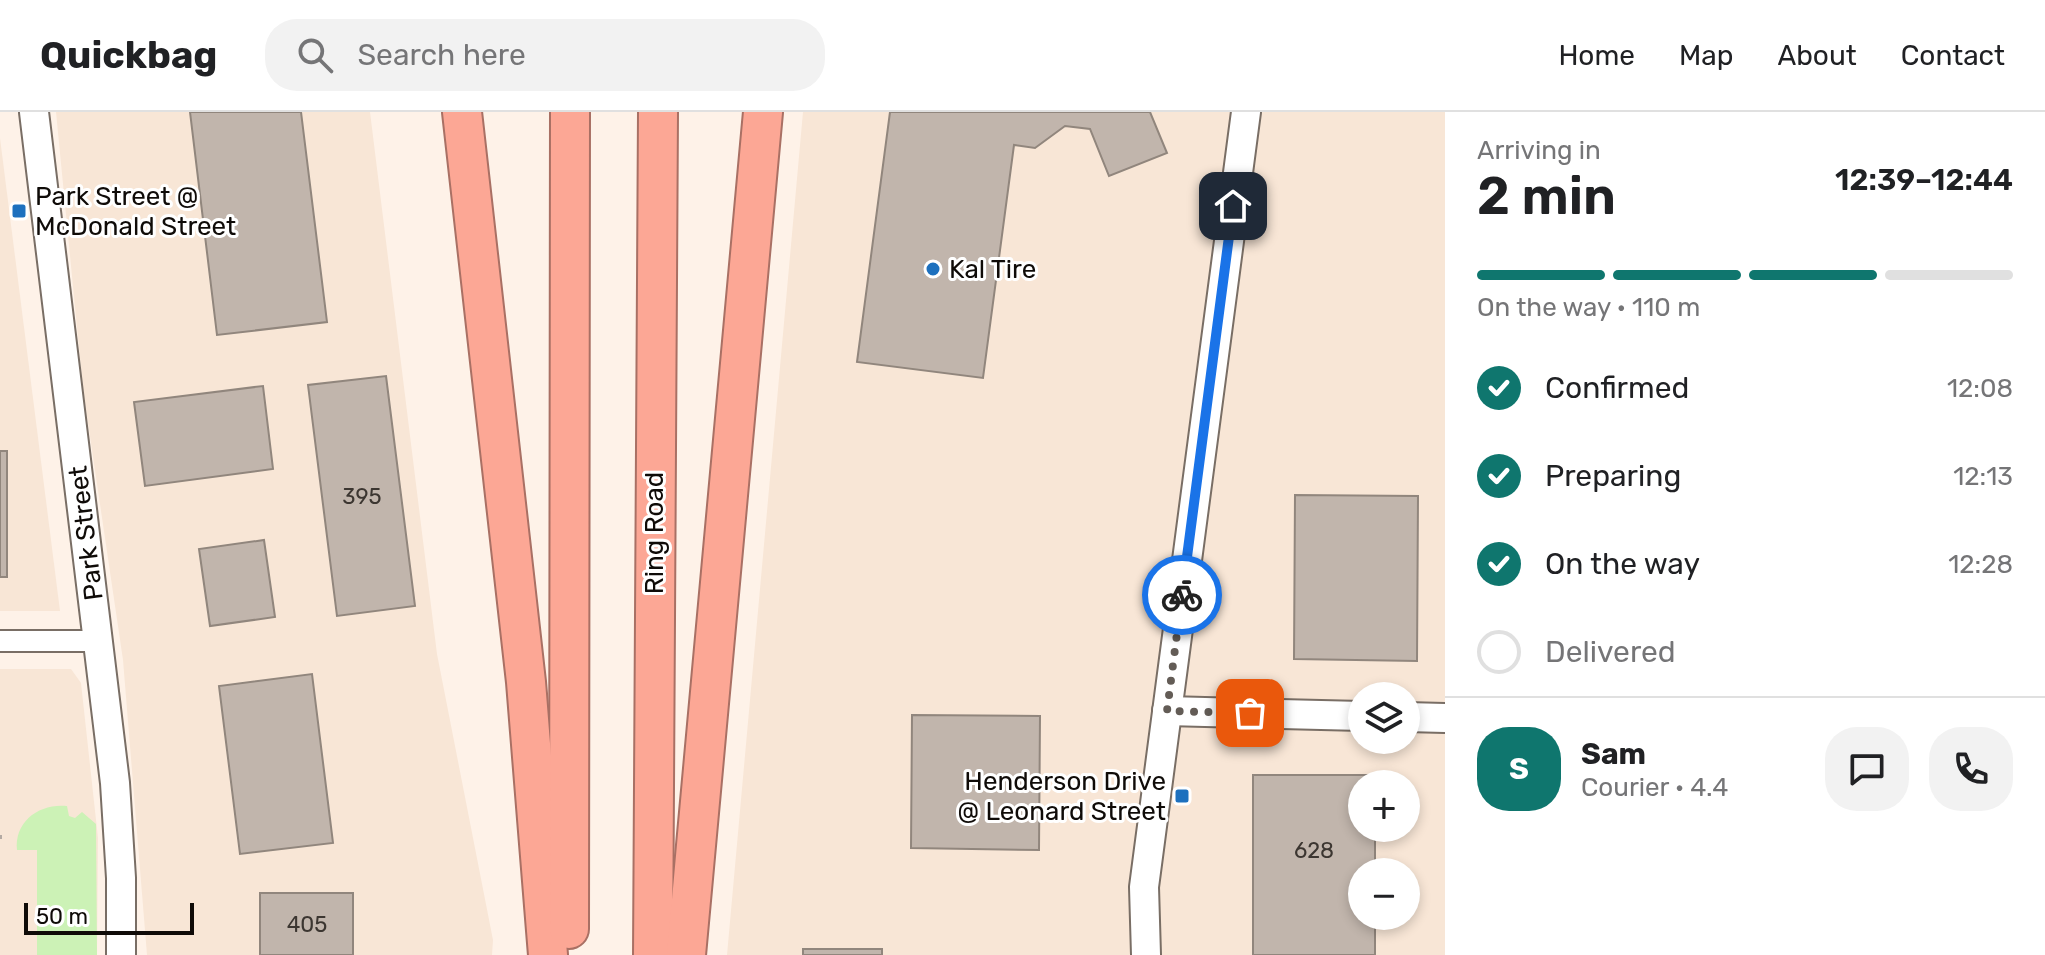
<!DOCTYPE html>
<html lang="en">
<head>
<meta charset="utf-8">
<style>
  body { margin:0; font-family:Rubik,sans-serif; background:#f2f2f2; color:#202124; height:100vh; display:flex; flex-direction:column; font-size:30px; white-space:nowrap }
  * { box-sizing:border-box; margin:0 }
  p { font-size:26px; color:#757577 }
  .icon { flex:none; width:44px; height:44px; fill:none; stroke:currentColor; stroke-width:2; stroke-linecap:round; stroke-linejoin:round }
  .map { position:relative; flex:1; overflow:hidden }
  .panel { display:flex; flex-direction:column; background:#fff; width:600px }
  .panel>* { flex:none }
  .tools { position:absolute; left:1348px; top:570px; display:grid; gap:16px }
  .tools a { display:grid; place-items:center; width:72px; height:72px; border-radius:50%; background:#fff; box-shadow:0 4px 12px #0003; font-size:40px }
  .scale { position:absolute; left:24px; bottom:20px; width:170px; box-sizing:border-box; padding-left:8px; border:4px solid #0f0b08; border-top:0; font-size:22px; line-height:28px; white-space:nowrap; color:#0f0b08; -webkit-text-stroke:6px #fff; paint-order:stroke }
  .pin { position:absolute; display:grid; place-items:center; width:68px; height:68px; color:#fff; margin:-34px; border-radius:16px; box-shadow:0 4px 12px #0006 }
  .courier { position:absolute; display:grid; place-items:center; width:80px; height:80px; margin:-40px; border:6px solid #1a73e8; border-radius:50%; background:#fff; color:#222; box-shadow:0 2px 10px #0007 }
  .head em { font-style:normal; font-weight:600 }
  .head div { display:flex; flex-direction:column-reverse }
  .head { display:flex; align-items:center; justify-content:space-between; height:136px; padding:0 32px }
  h1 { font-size:52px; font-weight:600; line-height:60px }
  .bar { display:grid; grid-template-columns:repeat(4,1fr); gap:12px 8px; align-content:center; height:96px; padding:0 32px }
  .bar i { height:10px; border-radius:6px; background:#e0e0e0 }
  .bar .active { background:#0f766e }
  .bar p { grid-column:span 4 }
  .line { display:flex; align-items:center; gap:20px; padding:0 32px; border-top:2px solid #e0e0e0 }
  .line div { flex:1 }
  .round { display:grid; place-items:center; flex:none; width:84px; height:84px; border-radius:32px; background:#f2f2f2 }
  ol { padding:0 32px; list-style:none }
  li { display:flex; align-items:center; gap:24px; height:88px }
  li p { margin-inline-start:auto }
  li .icon { padding:8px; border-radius:50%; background:#0f766e; color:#fff; stroke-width:4 }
  li:last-child { color:#757577 }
  li i { width:44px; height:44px; border:4px solid #e0e0e0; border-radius:50% }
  header { display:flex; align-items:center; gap:48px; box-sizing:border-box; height:112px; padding:0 40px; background:#fff; border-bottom:2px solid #e0e0e0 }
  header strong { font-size:38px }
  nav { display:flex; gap:44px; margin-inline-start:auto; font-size:28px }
  .search { width:560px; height:72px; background:#f2f2f2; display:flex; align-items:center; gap:20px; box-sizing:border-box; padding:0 28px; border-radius:32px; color:#757577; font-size:30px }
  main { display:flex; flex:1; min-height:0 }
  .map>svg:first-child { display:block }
  .built { fill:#f8e6d6; fill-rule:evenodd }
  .green { fill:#ccf2b6 }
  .building { fill:#c1b5ac; stroke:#91867d; stroke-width:2 }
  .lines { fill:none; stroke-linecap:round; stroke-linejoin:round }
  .street-casing { stroke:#796e65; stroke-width:24 }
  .secondary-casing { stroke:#796e65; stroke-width:32 }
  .highway-casing { stroke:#a97064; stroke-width:42 }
  .path { stroke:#b4aaa3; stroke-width:4; stroke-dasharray:2 6; stroke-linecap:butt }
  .street { stroke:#fff; stroke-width:20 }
  .secondary { stroke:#fff; stroke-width:28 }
  .highway { stroke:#fca795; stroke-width:38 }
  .done { stroke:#635c56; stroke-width:8; stroke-dasharray:0 14.4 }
  .route { stroke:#1a73e8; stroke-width:10 }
  .poi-dot { fill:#1d70be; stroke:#fff; stroke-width:3 }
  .labels { text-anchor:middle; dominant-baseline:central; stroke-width:6; stroke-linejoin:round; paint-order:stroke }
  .number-label { font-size:22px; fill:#3c3631 }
  .poi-label { font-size:26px; fill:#0f0b08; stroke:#fff; text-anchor:start }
  .street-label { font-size:26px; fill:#0f0b08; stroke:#fff }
</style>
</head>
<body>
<header>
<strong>Quickbag</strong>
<div class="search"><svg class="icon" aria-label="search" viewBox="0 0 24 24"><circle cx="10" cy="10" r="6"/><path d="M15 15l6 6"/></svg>Search here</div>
<nav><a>Home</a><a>Map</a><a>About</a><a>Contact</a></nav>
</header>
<main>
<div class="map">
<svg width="1445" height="843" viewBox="0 0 1445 843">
  <rect width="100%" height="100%" fill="#fef2e8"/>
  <g class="built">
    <path d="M 56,0 L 370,0 L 437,542 L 493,828 L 492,843 L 147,843 L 123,548 L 83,277 Z"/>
    <path d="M 803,0 L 1445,0 L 1445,843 L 727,843 ZM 1362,584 L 1406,584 L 1406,628 L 1362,628 ZM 1362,672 L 1406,672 L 1406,716 L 1362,716 ZM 1362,760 L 1406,760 L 1406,804 L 1362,804 Z"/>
    <path d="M 0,26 L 60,499 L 0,499 Z"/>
    <path d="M 0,557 L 71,557 L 81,571 L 98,726 L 97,843 L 0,843 Z"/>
  </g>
  <path class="green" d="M 67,694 L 69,704 L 75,706 L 82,700 L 96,712 L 97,843 L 37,843 L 37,738 L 17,738 C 14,709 40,691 67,694 Z"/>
  <g class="building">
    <path d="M 190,0 L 301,0 L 327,210 L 217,223 Z"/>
    <path d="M 890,0 L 1150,0 L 1167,41 L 1109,64 L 1090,17 L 1065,14 L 1035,36 L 1014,33 L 983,266 L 857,250 Z"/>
    <path d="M 386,264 L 415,494 L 337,504 L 308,273 Z"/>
    <path d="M 263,274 L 273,357 L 145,374 L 134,290 Z"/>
    <rect x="0" y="339" width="7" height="126"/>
    <path d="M 1295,383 L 1418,384 L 1417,549 L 1294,547 Z"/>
    <path d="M 264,428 L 275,505 L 210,514 L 199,437 Z"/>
    <path d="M 312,562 L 333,731 L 240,742 L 219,574 Z"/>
    <path d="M 912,603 L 1040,604 L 1039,738 L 911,736 Z"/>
    <path d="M 1253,663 L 1375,663 L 1375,672 L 1362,672 L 1362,716 L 1375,716 L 1375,760 L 1362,760 L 1362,804 L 1375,804 L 1375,843 L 1253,843 Z"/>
    <rect x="260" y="781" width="93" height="62"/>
    <rect x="803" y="837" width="79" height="6"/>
  </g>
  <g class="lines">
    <defs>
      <path id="street" d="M 0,529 L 99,529"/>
      <g id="secondary">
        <path d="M 34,0 L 115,671 L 121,766 L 121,843"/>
        <path d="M 1167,599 L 1362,604"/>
        <path d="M 1406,605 L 1445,606"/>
        <path d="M 1146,843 L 1144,775 L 1246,0"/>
      </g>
      <g id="highway">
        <path d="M 462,0 L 526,570 L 548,843"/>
        <path d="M 569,817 L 570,0"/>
        <path d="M 653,843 L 658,0"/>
        <path d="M 686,843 L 763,0"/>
      </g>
    </defs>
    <use href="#street" class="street-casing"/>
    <use href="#secondary" class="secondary-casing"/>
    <use href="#highway" class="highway-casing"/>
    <path class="path" d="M 0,725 L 6,725"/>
    <use href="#street" class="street"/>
    <use href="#secondary" class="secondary"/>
    <use href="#highway" class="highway"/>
  </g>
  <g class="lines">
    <path class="done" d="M 1182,483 L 1167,599 L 1250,601"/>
    <path class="route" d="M 1182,483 L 1233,94"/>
  </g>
  <g class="poi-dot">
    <rect x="11" y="91" width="16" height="16" rx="4"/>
    <circle cx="933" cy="157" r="8"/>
    <rect x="1174" y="676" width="16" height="16" rx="4"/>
  </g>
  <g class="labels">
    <g class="number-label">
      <text x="362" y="384">395</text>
      <text x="1314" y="738">628</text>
      <text x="307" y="812">405</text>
    </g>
    <g class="poi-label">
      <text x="35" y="84">Park Street @<tspan x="35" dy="30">McDonald Street</tspan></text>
      <text x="949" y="157">Kal Tire</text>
      <text x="1166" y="669" text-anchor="end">Henderson Drive<tspan x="1166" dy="30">@ Leonard Street</tspan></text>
    </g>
    <g class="street-label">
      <text transform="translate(86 421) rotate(-97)">Park Street</text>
      <text transform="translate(654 421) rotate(-90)">Ring Road</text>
    </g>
  </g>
</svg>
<div class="tools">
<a><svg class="icon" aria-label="layers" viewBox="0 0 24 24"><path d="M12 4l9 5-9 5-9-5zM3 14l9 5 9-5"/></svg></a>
<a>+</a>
<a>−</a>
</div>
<div class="scale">50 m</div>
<div class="pin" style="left:1250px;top:601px;background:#ea580c"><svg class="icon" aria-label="bag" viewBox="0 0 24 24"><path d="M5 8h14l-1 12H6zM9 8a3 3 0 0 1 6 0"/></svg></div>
<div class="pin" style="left:1233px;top:94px;background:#1f2937"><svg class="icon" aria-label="home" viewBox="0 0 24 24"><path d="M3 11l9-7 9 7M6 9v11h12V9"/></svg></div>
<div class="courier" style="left:1182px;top:483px"><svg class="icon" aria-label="bike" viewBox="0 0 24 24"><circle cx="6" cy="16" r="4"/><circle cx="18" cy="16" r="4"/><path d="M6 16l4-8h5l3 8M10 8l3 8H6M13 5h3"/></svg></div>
</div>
<section class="panel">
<div class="head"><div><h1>2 min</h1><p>Arriving in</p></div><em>12:39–12:44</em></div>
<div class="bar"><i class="active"></i><i class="active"></i><i class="active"></i><i></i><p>On the way · 110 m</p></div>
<ol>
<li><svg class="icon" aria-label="check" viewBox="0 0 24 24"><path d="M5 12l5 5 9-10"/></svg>Confirmed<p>12:08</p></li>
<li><svg class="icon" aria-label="check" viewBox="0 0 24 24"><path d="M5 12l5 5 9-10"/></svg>Preparing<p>12:13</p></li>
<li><svg class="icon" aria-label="check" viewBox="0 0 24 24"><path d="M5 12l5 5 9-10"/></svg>On the way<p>12:28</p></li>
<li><i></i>Delivered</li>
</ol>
<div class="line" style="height:144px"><b class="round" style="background:#0f766e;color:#fff">S</b><div><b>Sam</b><p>Courier · 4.4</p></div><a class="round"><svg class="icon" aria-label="chat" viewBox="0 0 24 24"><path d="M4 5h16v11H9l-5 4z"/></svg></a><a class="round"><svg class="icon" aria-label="phone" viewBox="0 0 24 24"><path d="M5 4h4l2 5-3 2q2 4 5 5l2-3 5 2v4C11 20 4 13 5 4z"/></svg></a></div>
</section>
</main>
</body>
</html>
